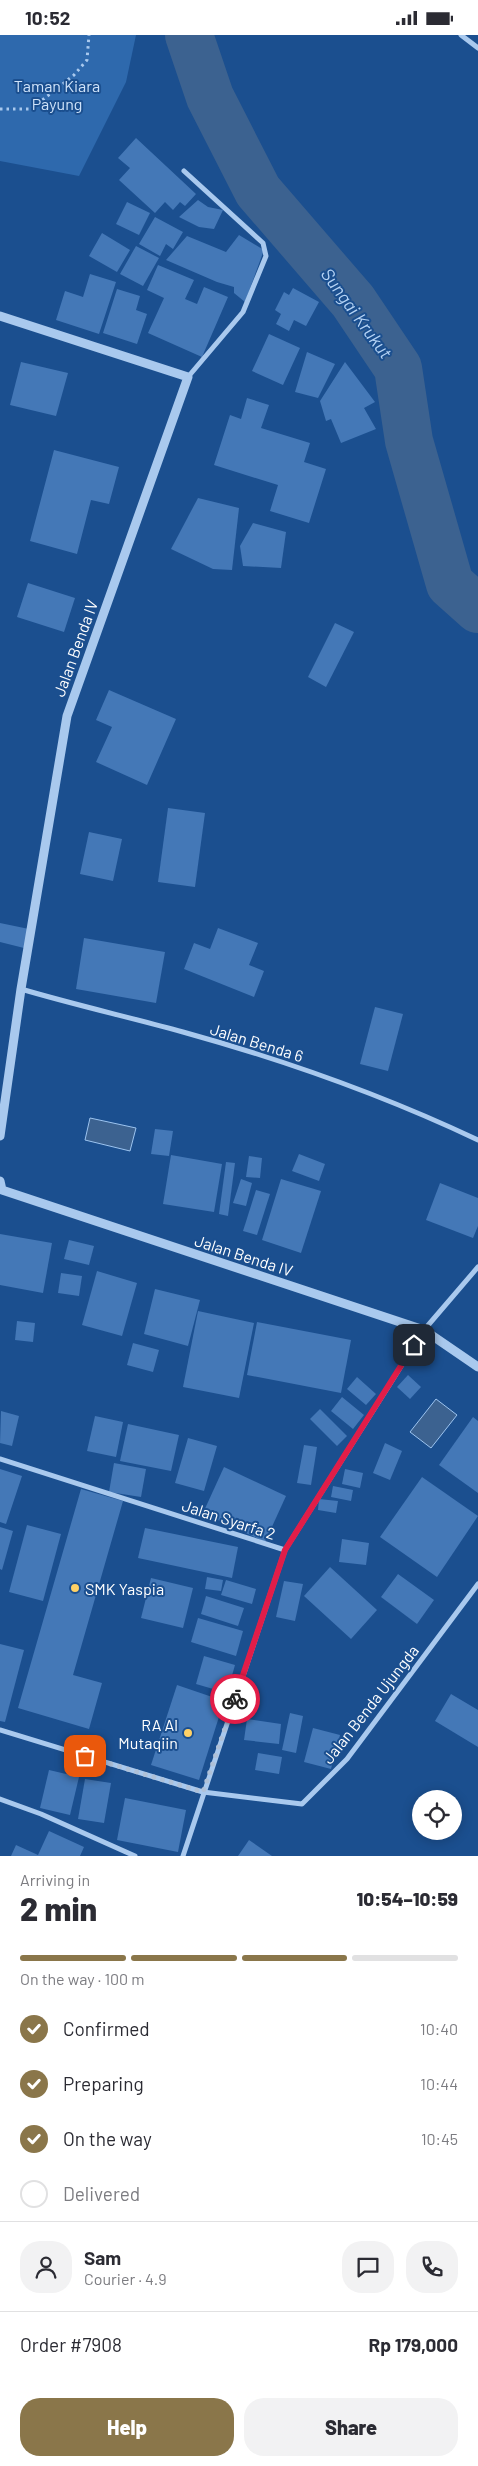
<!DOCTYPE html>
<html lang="en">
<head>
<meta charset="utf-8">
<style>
  body { margin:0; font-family:Barlow,sans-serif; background:#f2f2f3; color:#2b2b33; height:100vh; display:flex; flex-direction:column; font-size:19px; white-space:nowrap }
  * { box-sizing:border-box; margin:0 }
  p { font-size:16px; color:#7c7c81 }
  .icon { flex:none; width:28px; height:28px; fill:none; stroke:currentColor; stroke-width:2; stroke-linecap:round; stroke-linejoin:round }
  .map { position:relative; height:1821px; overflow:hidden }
  .drawer { display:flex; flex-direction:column; background:#fff; flex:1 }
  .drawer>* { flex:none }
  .tools { position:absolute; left:412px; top:1755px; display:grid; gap:10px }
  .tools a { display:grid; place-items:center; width:50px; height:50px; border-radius:50%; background:#fff; box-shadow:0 2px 12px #0003; font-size:25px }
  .pin { position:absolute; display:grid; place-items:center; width:42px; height:42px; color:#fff; margin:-21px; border-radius:10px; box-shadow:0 2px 8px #0006 }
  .courier { position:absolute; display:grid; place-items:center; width:50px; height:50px; margin:-25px; border:4px solid #e11d48; border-radius:50%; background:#fff; color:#222; box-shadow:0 1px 6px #0007 }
  .overview em { font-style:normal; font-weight:800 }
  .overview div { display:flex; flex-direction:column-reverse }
  .overview { display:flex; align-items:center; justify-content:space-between; height:85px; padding:0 20px }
  h1 { font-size:32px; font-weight:800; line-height:38px }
  .bar { display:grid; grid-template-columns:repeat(4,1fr); gap:8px 5px; align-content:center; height:60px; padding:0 20px }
  .bar i { height:6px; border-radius:4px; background:#e1e1e2 }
  .bar .selected { background:#8a764a }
  .bar p { grid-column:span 4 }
  .line { display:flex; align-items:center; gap:12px; padding:0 20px; border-top:1px solid #e1e1e2 }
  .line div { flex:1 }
  .round { display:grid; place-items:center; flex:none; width:52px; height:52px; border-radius:20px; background:#f2f2f3 }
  ol { padding:0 20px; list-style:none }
  li { display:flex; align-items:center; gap:15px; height:55px }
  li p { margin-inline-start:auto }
  li .icon { padding:5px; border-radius:50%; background:#8a764a; color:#fff; stroke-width:4 }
  li:last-child { color:#7c7c81 }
  li i { width:28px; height:28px; border:2px solid #e1e1e2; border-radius:50% }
  .cta { display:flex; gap:10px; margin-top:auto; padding:10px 20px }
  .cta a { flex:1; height:58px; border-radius:20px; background:#8a764a; color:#fff; font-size:20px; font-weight:800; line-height:58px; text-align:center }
  .cta a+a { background:#f2f2f3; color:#2b2b33 }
  .status { display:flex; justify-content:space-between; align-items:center; height:35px; padding:0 25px; background:#fff; direction:ltr }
  .status svg { height:14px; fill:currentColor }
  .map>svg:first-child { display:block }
  .green { fill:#2e69ad }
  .water { fill:#3c6290; stroke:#9cc4f0 }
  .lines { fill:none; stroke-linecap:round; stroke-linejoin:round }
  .river { stroke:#3c6290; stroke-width:48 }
  .building { fill:#4478b7 }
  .path { stroke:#a9c9ee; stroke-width:3; stroke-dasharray:2.5 4; stroke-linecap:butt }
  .minor { stroke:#a9c9ee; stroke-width:5 }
  .tertiary { stroke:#a9c9ee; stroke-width:9 }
  .done { stroke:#afc1d8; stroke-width:5; stroke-dasharray:0 9 }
  .route { stroke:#e11d48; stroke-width:6 }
  .poi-dot { fill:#ffd166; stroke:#1b4f8f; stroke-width:2 }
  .labels { text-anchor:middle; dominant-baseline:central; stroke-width:4; stroke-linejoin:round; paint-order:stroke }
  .park-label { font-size:16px; fill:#cfe3fa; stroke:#1b4f8f }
  .street-label { font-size:16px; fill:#fff; stroke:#1b4f8f }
  .poi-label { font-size:16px; fill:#fff; stroke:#1b4f8f; text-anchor:start }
  .water-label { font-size:18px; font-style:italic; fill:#b5d3f5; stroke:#1b4f8f }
</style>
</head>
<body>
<div class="status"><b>10:52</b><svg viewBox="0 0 49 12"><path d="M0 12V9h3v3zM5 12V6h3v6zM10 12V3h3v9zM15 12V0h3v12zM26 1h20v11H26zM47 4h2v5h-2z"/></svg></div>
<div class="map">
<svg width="478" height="1821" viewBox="0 0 478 1821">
  <rect width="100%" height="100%" fill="#1b4f8f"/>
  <path class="green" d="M 0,0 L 136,0 L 126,47 L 79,141 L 0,126 Z"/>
  <g class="water">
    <path d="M 90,1083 L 136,1093 L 130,1116 L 85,1105 Z"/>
    <path d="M 436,1364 L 457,1380 L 431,1413 L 410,1397 Z"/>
  </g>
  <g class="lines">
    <path class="river" d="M 189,0 L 210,62 L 258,156 L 353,266 L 398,333 L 409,406 L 450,549 L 478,574"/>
  </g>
  <g class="building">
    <path d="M 136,103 L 196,159 L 185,171 L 180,167 L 173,175 L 165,167 L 155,178 L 119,145 L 130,133 L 118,123 Z"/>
    <path d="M 198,165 L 208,172 L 223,175 L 214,194 L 199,192 L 179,182 Z"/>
    <path d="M 127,167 L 150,178 L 139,200 L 116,189 Z"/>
    <path d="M 155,182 L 183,197 L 173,214 L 166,209 L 160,221 L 139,209 Z"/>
    <path d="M 102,198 L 130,215 L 117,237 L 89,221 Z"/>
    <path d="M 239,200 L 264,215 L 245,267 L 234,258 L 234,252 L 217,247 L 166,225 L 187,201 L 226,217 Z"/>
    <path d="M 136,211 L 159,223 L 143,251 L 120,239 Z"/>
    <path d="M 158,230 L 194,245 L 185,264 L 197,269 L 204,252 L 228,262 L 202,322 L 148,298 L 164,263 L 147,255 Z"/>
    <path d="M 90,239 L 116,247 L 99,299 L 56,285 L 65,256 L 83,262 Z"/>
    <path d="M 293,253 L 319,267 L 306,291 L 294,285 L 289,296 L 276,289 L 281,279 L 275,275 L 284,257 L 289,260 Z"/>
    <path d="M 117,254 L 140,261 L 136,275 L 147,279 L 137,309 L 103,298 Z"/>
    <path d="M 269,299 L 300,313 L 283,350 L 252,336 Z"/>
    <path d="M 307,317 L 335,329 L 318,363 L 295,357 Z"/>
    <path d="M 21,327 L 68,338 L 56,381 L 10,370 Z"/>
    <path d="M 345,327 L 375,367 L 364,373 L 376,394 L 341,408 L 331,384 L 326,386 L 320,366 Z"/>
    <path d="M 247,363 L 269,370 L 261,393 L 310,408 L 304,427 L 326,434 L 309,488 L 270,476 L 278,450 L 214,430 L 230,380 L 241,384 Z"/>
    <path d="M 54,415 L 119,432 L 109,469 L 91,465 L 77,519 L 30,506 Z"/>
    <path d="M 198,463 L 239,473 L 232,535 L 213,534 L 171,514 Z"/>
    <path d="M 253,488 L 286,497 L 281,533 L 243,531 L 240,511 Z"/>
    <path d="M 28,548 L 75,563 L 64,597 L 17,582 Z"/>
    <path d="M 335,588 L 354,597 L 326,652 L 308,642 Z"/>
    <path d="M 109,655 L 176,684 L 147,750 L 96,727 L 112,692 L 96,685 Z"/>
    <path d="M 168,773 L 205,778 L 195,852 L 158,847 Z"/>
    <path d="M 89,797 L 122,804 L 113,846 L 80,839 Z"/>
    <path d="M 0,888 L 29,894 L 24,913 L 0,907 Z"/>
    <path d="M 218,893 L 258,908 L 249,930 L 264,936 L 254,962 L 184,934 L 194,908 L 210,914 Z"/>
    <path d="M 84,903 L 165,917 L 156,968 L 76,954 Z"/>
    <path d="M 375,972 L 403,979 L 388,1036 L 360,1029 Z"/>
    <path d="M 155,1094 L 173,1096 L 169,1121 L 151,1119 Z"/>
    <path d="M 299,1119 L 325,1129 L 319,1146 L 292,1136 Z"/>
    <path d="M 171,1120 L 222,1129 L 214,1177 L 163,1169 Z"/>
    <path d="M 249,1121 L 262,1123 L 260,1143 L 246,1142 Z"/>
    <path d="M 226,1127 L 235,1128 L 228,1181 L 219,1179 Z"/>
    <path d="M 241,1144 L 252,1148 L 246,1171 L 233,1168 Z"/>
    <path d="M 281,1144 L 321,1156 L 301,1218 L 262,1205 Z"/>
    <path d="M 440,1148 L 478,1163 L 478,1191 L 473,1203 L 426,1185 Z"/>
    <path d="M 256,1155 L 270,1159 L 257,1200 L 243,1196 Z"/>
    <path d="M 0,1199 L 52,1208 L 43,1258 L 0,1250 Z"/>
    <path d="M 69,1205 L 94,1211 L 89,1230 L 64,1224 Z"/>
    <path d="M 97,1236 L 137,1248 L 122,1301 L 82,1290 Z"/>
    <path d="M 61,1238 L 82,1241 L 79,1261 L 58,1258 Z"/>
    <path d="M 155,1254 L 200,1265 L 188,1311 L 144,1299 Z"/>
    <path d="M 198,1276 L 254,1288 L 239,1363 L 183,1352 Z"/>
    <path d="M 17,1286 L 35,1288 L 33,1307 L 15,1305 Z"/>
    <path d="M 257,1287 L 351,1305 L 341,1358 L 247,1340 Z"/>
    <path d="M 133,1308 L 159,1315 L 153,1337 L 127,1330 Z"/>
    <path d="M 408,1340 L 421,1352 L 410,1364 L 397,1352 Z"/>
    <path d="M 357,1342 L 376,1359 L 366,1370 L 347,1354 Z"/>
    <path d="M 342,1362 L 364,1380 L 353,1394 L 331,1376 Z"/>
    <path d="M 320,1374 L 347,1401 L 337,1411 L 310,1384 Z"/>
    <path d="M 1,1376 L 19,1381 L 12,1411 L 0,1408 Z"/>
    <path d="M 95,1381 L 123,1387 L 116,1422 L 87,1416 Z"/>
    <path d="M 473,1382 L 478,1386 L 478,1458 L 439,1430 Z"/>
    <path d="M 128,1389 L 179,1400 L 171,1436 L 120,1426 Z"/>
    <path d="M 188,1403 L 217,1411 L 204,1456 L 175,1448 Z"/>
    <path d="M 385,1408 L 402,1416 L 390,1445 L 373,1438 Z"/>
    <path d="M 304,1410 L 317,1412 L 311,1450 L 297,1448 Z"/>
    <path d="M 114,1428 L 146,1434 L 141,1462 L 109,1457 Z"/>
    <path d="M 224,1432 L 286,1461 L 265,1507 L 203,1478 Z"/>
    <path d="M 0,1434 L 22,1441 L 6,1489 L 0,1487 Z"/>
    <path d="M 345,1434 L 363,1438 L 360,1453 L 342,1449 Z"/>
    <path d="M 422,1442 L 478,1481 L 437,1542 L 380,1502 Z"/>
    <path d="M 333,1451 L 353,1455 L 351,1466 L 331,1462 Z"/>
    <path d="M 81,1454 L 123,1466 L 73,1640 L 102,1648 L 89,1694 L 18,1673 Z"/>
    <path d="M 319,1464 L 338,1466 L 336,1478 L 318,1475 Z"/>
    <path d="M 27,1490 L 61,1499 L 43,1566 L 9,1557 Z"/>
    <path d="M 0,1492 L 13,1496 L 2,1535 L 0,1534 Z"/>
    <path d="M 145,1493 L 238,1512 L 232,1543 L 138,1523 Z"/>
    <path d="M 342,1504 L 369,1508 L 366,1530 L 339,1527 Z"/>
    <path d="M 330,1532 L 377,1575 L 351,1604 L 304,1561 Z"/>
    <path d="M 398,1539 L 434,1565 L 417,1589 L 381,1562 Z"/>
    <path d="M 207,1542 L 223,1545 L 221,1556 L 205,1554 Z"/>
    <path d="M 151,1543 L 193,1553 L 183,1593 L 141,1583 Z"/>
    <path d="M 226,1545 L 256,1554 L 252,1569 L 221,1560 Z"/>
    <path d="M 284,1546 L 303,1549 L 295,1586 L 276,1582 Z"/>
    <path d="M 206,1561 L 244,1573 L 238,1591 L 201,1579 Z"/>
    <path d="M 198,1583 L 243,1596 L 236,1621 L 191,1607 Z"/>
    <path d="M 0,1609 L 24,1615 L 5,1687 L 0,1686 Z"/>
    <path d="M 204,1621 L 235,1630 L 227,1658 L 196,1649 Z"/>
    <path d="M 177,1650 L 224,1666 L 199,1745 L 151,1730 Z"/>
    <path d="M 451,1659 L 478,1675 L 478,1712 L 435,1686 Z"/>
    <path d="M 290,1678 L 303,1681 L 296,1718 L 282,1715 Z"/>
    <path d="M 247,1684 L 281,1689 L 279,1709 L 244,1705 Z"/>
    <path d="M 313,1693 L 340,1700 L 331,1734 L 304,1727 Z"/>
    <path d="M 258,1718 L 282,1722 L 279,1739 L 255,1735 Z"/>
    <path d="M 49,1735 L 79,1742 L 70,1780 L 40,1773 Z"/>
    <path d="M 85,1744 L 111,1748 L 104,1788 L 78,1784 Z"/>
    <path d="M 125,1763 L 186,1775 L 178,1817 L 117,1805 Z"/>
    <path d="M 49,1796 L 84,1812 L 80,1821 L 11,1821 L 16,1810 L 38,1820 Z"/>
    <path d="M 249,1805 L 272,1821 L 238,1821 Z"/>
  </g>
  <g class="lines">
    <path class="path" d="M 0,74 L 31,74 L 74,40 L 87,25 L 89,0"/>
    <g class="minor">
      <path d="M 461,0 L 478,13"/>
      <path d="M 184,136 L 263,208 L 266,221 L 243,277 L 188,342"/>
      <path d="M 21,954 C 75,970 129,982 183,997 C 284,1025 383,1060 478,1105"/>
      <path d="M 0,1424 L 285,1515"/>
      <path d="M 0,1695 L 203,1757 L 302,1769 L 347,1724 L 478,1549"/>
      <path d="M 0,1764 L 41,1779 L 135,1821"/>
      <path d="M 183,1821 L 285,1515 L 424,1295 L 478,1232"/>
    </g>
    <g class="tertiary">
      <path d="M 0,281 L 188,342 L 67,681 L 21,954 L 0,1101"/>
      <path d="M 0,1146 L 2,1155 L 424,1295 L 478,1332"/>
    </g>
  </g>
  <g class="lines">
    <path class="done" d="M 85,1721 L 203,1757 L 235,1664"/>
    <path class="route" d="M 235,1664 L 285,1515 L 414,1310"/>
  </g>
  <g class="poi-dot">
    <circle cx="75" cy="1553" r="5"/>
    <circle cx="188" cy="1698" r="5"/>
  </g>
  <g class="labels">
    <g class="park-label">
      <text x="57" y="50">Taman Kiara<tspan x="57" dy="18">Payung</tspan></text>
    </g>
    <g class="street-label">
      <text transform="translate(75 613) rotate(-70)">Jalan Benda IV</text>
      <text transform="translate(257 1007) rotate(17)">Jalan Benda 6</text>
      <text transform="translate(244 1220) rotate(18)">Jalan Benda IV</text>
      <text transform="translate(229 1484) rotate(18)">Jalan Syarfa 2</text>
      <text transform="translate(370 1669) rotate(-52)">Jalan Benda Ujungda</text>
    </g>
    <g class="poi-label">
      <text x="85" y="1553">SMK Yaspia</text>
      <text x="178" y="1689" text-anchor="end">RA Al<tspan x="178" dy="18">Mutaqiin</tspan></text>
    </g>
    <g class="water-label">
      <text transform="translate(357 278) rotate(54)">Sungai Krukut</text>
    </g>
  </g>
</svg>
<div class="tools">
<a><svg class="icon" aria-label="locate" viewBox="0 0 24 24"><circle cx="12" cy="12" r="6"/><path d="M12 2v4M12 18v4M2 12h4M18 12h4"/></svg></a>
</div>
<div class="pin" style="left:85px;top:1721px;background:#ea580c"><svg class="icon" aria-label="bag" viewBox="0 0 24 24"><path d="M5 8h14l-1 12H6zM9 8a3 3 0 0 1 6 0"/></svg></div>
<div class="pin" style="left:414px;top:1310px;background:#1f2937"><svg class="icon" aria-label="home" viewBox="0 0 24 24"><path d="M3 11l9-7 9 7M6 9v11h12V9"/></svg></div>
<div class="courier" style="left:235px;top:1664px"><svg class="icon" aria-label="bike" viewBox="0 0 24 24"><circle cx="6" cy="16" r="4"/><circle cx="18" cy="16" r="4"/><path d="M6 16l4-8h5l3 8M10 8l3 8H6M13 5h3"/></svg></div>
</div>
<section class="drawer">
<div class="overview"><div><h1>2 min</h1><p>Arriving in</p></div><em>10:54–10:59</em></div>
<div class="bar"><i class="selected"></i><i class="selected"></i><i class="selected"></i><i></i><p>On the way · 100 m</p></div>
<ol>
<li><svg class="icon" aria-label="check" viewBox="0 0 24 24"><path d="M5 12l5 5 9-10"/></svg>Confirmed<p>10:40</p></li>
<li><svg class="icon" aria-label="check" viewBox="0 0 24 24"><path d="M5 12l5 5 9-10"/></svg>Preparing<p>10:44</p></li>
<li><svg class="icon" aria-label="check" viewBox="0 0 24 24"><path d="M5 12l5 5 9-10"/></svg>On the way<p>10:45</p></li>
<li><i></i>Delivered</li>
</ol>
<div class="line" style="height:90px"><a class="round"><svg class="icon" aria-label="person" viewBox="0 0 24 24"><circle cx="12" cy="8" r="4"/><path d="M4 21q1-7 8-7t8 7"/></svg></a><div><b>Sam</b><p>Courier · 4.9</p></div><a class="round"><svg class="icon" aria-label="chat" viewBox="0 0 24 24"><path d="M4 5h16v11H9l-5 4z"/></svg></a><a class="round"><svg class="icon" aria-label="phone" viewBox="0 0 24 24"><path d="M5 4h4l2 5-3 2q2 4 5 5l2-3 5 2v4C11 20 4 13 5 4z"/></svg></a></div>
<div class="line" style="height:65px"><div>Order #7908</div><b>Rp 179,000</b></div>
<div class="cta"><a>Help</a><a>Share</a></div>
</section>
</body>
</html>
